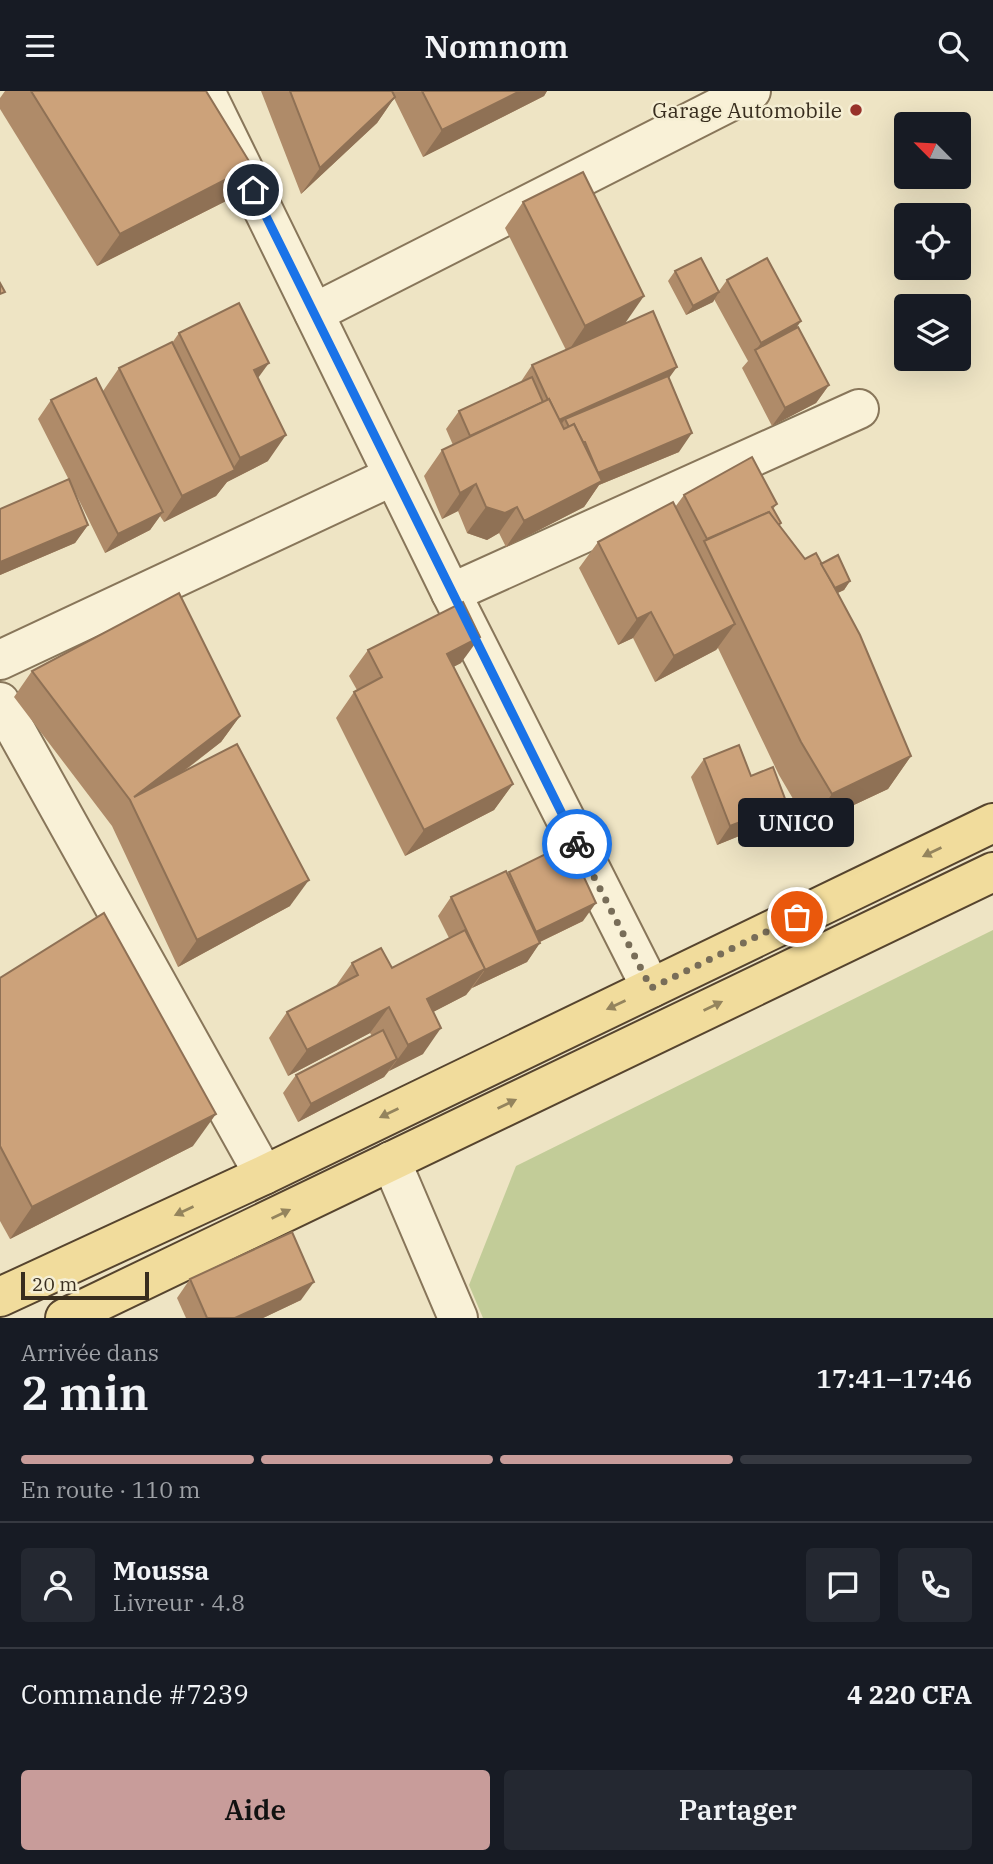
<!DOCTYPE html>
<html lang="fr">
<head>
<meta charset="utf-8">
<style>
  body { margin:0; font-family:"IBM Plex Serif",serif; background:#242831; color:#f1f3f6; height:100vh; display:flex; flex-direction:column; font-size:26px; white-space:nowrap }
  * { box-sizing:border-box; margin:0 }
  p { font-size:23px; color:#9ea1a6 }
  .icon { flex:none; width:38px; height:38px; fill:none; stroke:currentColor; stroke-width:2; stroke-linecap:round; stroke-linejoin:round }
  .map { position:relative; height:1227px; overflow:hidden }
  .sheet { display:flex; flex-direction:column; background:#171b24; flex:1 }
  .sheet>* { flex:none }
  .needle { width:46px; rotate:294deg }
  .controls { position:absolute; left:894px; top:21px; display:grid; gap:14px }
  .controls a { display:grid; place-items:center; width:77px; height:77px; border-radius:7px; background:#171b24; box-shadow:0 7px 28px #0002; font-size:35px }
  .scale { position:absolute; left:21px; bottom:18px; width:128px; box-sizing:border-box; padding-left:7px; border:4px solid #382d1e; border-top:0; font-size:19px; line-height:24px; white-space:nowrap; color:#382d1e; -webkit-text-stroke:5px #f5eed3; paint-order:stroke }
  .pin { position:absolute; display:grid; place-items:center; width:60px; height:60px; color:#fff; margin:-30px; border:4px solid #fff; border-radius:50%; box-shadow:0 2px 7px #0007 }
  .courier { position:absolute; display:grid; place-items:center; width:70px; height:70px; margin:-35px; border:5px solid #1a73e8; border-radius:50%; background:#fff; color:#222; box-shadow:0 2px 9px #0007 }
  .bubble { position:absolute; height:49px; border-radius:7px; background:#171b24; box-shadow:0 7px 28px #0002; font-size:23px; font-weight:600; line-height:49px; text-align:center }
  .head em { font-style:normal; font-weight:600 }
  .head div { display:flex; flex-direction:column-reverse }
  .head { display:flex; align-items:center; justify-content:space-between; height:119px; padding:0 21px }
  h1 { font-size:46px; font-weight:600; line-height:52px }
  .bar { display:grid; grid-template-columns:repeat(4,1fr); gap:10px 7px; align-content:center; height:84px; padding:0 21px }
  .bar i { height:9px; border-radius:5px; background:#363941 }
  .bar .current { background:#c89c9a }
  .bar p { grid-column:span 4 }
  .line { display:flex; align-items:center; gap:18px; padding:0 21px; border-top:2px solid #363941 }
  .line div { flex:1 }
  .round { display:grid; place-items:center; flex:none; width:74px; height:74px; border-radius:7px; background:#242831 }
  .button { display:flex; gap:14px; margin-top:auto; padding:14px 21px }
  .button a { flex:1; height:80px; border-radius:7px; background:#c89c9a; color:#111; font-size:28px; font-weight:600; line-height:80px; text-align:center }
  .button a+a { background:#242831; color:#f1f3f6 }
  header { display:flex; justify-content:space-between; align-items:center; height:91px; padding:0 21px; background:#171b24; font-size:32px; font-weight:600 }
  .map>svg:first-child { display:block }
  .green { fill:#c2cc98 }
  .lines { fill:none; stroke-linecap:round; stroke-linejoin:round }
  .minor-casing { stroke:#88765a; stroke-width:42 }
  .major-casing { stroke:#56442e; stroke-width:42 }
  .minor { stroke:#f9f1d7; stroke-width:38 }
  .major { stroke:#f1dc9c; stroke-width:38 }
  .wall { fill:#af8b69 }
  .shaded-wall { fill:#8f7155 }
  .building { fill:#cca27a; stroke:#8f7155; stroke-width:2 }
  .oneway { fill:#94845d }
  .done { stroke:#786d58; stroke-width:7; stroke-dasharray:0 12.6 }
  .route { stroke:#1a73e8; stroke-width:9 }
  .poi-dot { fill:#97312a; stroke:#f5eed3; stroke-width:2.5 }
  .labels { text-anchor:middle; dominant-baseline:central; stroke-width:5; stroke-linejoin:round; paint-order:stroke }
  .poi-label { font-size:21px; fill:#382d1e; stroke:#f5eed3; text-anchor:end }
</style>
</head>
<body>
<header><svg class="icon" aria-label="menu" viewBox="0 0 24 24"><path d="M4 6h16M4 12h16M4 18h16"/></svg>Nomnom<svg class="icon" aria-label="search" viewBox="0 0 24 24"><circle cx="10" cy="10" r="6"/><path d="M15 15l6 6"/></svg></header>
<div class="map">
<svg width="993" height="1227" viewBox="0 0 993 1227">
  <rect width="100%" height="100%" fill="#eee4c4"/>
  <path class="green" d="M 993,839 L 993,1227 L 483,1227 L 469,1194 L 516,1075 Z"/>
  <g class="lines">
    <defs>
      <g id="minor">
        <path d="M 205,0 L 451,502 L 651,897"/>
        <path d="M 314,222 L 751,0"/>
        <path d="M 451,502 L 859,318"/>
        <path d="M 0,569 L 393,385"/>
        <path d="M 0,611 L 264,1084"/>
        <path d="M 391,1070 L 458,1227"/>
      </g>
      <g id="major">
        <path d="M 0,1206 L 264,1084 L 993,732"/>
        <path d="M 65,1227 L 993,781"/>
      </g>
    </defs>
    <use href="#minor" class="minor-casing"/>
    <use href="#major" class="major-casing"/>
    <use href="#minor" class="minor"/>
    <use href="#major" class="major"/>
  </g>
  <g class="wall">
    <path d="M 5,0 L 206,0 L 252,75 L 230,108 L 97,175 L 0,18 L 0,7 Z"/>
    <path d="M 261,0 L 547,0 L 544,5 L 423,66 L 394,7 L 377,32 L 301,103 Z"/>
    <path d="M 523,111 L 626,231 L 669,287 L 679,361 L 599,394 L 584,416 L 506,456 L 499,442 L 487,449 L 467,442 L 458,420 L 442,428 L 424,385 L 442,359 L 453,354 L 446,338 L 459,320 L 520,292 L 532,274 L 566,259 L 505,137 Z"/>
    <path d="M 675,180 L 719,200 L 727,189 L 796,237 L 829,294 L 816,312 L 772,335 L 742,277 L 748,270 L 714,208 L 713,211 L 686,224 L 668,190 Z"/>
    <path d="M 179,242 L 258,287 L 268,370 L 227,391 L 216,405 L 164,431 L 160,425 L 150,439 L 105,462 L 73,397 L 88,434 L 75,452 L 0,484 L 0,418 L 69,389 L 38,328 L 51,309 L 103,300 L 119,277 L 172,252 Z"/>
    <path d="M 962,267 L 938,276 L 935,268 L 959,268 Z"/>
    <path d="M 684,404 L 777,413 L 773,418 L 779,435 L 805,468 L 821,473 L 850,490 L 844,499 L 837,502 L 911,665 L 888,698 L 809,735 L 779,684 L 718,557 L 716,559 L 655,591 L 633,547 L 618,554 L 579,477 L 598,451 L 675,416 Z"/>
    <path d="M 368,559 L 461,572 L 453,576 L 513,693 L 494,719 L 405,765 L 336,627 L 354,601 L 357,599 L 349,585 Z"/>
    <path d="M 32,580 L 240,625 L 221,651 L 183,681 L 290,815 L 178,876 L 112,735 L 14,606 Z"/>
    <path d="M 704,668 L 751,685 L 774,731 L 717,754 L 691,686 Z"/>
    <path d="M 509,781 L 583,830 L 540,851 L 527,871 L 472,897 L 466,904 L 433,921 L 423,963 L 389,980 L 384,986 L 298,1031 L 283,1002 L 296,984 L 372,945 L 370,942 L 288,985 L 269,947 L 287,921 L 335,896 L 352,872 L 392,877 L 449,847 L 438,825 L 451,806 L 508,783 Z"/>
    <path d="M 0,887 L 193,1055 L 10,1148 L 0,1130 Z"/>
    <path d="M 190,1188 L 301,1209 L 263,1227 L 186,1227 L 177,1207 Z"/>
  </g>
  <g class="shaded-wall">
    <path d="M 520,0 L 547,0 L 544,5 L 423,66 L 442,39 Z"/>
    <path d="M 395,6 L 377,32 L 301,103 L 320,77 Z"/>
    <path d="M 252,75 L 230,108 L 97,175 L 120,143 Z"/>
    <path d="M 719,201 L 713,211 L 686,224 L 693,215 Z"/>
    <path d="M 644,205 L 626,231 L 567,262 L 585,235 Z"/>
    <path d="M 801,230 L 788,249 L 756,259 L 761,252 Z"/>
    <path d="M 969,257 L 962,267 L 938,276 L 944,268 L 959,268 L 959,261 Z"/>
    <path d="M 269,272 L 250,298 L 254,279 Z"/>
    <path d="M 677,276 L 664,294 L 565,328 L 554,344 L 557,330 Z"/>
    <path d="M 829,294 L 816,312 L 772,335 L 785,317 Z"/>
    <path d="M 692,342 L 679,361 L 599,394 L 584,416 L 506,456 L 524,430 L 598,382 Z"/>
    <path d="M 286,344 L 268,370 L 227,391 L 216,405 L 164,431 L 182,405 L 230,382 L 240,367 Z"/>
    <path d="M 476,393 L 458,420 L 442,428 L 460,402 Z"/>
    <path d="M 486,416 L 517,416 L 499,442 L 487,449 L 467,442 Z"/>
    <path d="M 163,421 L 150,439 L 105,462 L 118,443 Z"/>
    <path d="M 88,434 L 75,452 L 0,484 L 0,471 Z"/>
    <path d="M 850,490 L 844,499 L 807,517 L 814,507 Z"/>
    <path d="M 651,521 L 633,547 L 618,554 L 637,528 Z"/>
    <path d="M 735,533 L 716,559 L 655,591 L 674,565 Z"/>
    <path d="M 480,546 L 461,572 L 428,589 L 447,563 Z"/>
    <path d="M 240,625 L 221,651 L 135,717 L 134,706 Z"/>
    <path d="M 911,665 L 888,698 L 809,735 L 832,703 Z"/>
    <path d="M 513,693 L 494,719 L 405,765 L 424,739 Z"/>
    <path d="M 787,713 L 774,731 L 717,754 L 730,735 Z"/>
    <path d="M 309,789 L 290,815 L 178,876 L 197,849 Z"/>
    <path d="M 596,812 L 583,830 L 523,859 L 536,841 Z"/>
    <path d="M 540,852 L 527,871 L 472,897 L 485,879 Z"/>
    <path d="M 485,878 L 466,904 L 408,934 L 427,908 Z"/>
    <path d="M 389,916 L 370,942 L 288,985 L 307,959 Z"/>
    <path d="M 441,937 L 423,963 L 389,980 L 408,954 Z"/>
    <path d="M 397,968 L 384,986 L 298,1031 L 311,1013 Z"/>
    <path d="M 216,1023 L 193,1055 L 10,1148 L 32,1116 Z"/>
    <path d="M 314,1191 L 301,1209 L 263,1227 L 235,1227 Z"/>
  </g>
  <g class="building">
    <path d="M 31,0 L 206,0 L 252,75 L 120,143 Z"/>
    <path d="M 290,0 L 392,0 L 395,6 L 320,77 Z"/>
    <path d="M 422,0 L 520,0 L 442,39 Z"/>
    <path d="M 583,81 L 644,205 L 585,235 L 523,111 Z"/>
    <path d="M 701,167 L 719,201 L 693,215 L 675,180 Z"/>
    <path d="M 767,167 L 801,230 L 761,252 L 727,189 Z"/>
    <path d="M 0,192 L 5,201 L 0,203 Z"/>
    <path d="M 239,212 L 269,272 L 254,279 L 286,344 L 240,367 L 179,242 Z"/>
    <path d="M 653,220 L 677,276 L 559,329 L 549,308 L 548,309 L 532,274 Z"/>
    <path d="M 959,233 L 969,257 L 959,261 Z"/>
    <path d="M 798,236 L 829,294 L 785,317 L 755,259 Z"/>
    <path d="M 172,251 L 235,379 L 182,405 L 119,277 Z"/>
    <path d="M 668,285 L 692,342 L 598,382 L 585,351 L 583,351 L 574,333 L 569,336 L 565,328 Z"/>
    <path d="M 532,286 L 543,311 L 470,345 L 459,320 Z"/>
    <path d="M 96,287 L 163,421 L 118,443 L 51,309 Z"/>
    <path d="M 549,308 L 564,338 L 574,333 L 602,390 L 524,430 L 517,416 L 505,422 L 486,416 L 476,393 L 460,402 L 442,359 Z"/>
    <path d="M 752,366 L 777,413 L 772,416 L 781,432 L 778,434 L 769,421 L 707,448 L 684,404 Z"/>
    <path d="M 69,388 L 88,434 L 0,471 L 0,418 Z"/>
    <path d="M 673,411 L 735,533 L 674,565 L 651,521 L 637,528 L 598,451 Z"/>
    <path d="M 769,421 L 805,468 L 816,462 L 860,544 L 911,665 L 832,703 L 801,651 L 704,450 Z"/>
    <path d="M 838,464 L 850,490 L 835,497 L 821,473 Z"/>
    <path d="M 179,502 L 240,625 L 134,706 L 237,653 L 309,789 L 197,849 L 130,709 L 32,580 Z"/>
    <path d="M 463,511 L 480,546 L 447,563 L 513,693 L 424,739 L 354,601 L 382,586 L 368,559 Z"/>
    <path d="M 739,654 L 751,685 L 773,676 L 787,713 L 730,735 L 704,668 Z"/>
    <path d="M 568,752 L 596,812 L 536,841 L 509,781 Z"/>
    <path d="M 506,780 L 540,852 L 485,879 L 451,806 Z"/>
    <path d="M 104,822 L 216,1023 L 32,1116 L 0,1055 L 0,887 Z"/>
    <path d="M 465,839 L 485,878 L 427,908 L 441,937 L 408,954 L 389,916 L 307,959 L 287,921 L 358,884 L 352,872 L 381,857 L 392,877 Z"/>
    <path d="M 383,939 L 397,968 L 311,1013 L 296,984 Z"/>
    <path d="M 292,1141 L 314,1191 L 235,1227 L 207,1227 L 190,1188 Z"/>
  </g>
  <defs><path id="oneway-solid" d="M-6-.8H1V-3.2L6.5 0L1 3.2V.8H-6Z" transform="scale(1.75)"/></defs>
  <g class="oneway">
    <use href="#oneway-solid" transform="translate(932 761) rotate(154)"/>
    <use href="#oneway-solid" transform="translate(616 914) rotate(155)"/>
    <use href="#oneway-solid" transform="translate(713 915) rotate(-26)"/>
    <use href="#oneway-solid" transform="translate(507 1013) rotate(-26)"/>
    <use href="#oneway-solid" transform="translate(389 1022) rotate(154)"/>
    <use href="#oneway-solid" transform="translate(184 1120) rotate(155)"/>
    <use href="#oneway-solid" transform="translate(281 1123) rotate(-26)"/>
  </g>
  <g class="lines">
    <path class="done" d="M 577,753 L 651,897 L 797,826"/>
    <path class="route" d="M 253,99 L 577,753"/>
  </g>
  <circle class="poi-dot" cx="856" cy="19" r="7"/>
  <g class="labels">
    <g class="poi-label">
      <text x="842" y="19">Garage Automobile</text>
    </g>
  </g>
</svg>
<div class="controls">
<a><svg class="needle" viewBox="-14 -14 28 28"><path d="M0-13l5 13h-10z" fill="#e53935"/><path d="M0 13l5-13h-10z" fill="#9ea1a6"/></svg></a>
<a><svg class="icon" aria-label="locate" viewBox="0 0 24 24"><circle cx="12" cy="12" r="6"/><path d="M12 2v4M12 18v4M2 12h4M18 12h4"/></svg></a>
<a><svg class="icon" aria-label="layers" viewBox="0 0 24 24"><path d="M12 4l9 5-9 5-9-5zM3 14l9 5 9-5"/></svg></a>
</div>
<div class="scale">20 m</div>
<div class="pin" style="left:797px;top:826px;background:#ea580c"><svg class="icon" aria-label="bag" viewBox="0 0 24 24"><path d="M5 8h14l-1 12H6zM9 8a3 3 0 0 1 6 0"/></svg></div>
<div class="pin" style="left:253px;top:99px;background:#1f2937"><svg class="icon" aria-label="home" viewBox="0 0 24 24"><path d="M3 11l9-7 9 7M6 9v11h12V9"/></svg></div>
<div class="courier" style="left:577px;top:753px"><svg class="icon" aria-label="bike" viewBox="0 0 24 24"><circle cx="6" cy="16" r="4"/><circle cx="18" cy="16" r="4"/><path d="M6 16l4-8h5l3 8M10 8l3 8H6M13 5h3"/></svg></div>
<div class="bubble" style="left:738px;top:707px;width:116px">UNICO</div>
</div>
<section class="sheet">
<div class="head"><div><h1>2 min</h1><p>Arrivée dans</p></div><em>17:41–17:46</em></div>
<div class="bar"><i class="current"></i><i class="current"></i><i class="current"></i><i></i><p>En route · 110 m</p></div>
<div class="line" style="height:126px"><a class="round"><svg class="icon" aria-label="person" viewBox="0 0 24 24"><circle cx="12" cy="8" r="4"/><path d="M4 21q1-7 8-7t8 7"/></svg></a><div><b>Moussa</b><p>Livreur · 4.8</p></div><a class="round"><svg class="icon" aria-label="chat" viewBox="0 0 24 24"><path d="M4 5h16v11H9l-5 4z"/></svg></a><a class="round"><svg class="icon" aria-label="phone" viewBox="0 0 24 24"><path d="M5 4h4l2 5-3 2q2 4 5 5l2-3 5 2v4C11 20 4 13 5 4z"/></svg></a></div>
<div class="line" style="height:91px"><div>Commande #7239</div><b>4 220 CFA</b></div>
<div class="button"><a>Aide</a><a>Partager</a></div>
</section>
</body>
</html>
